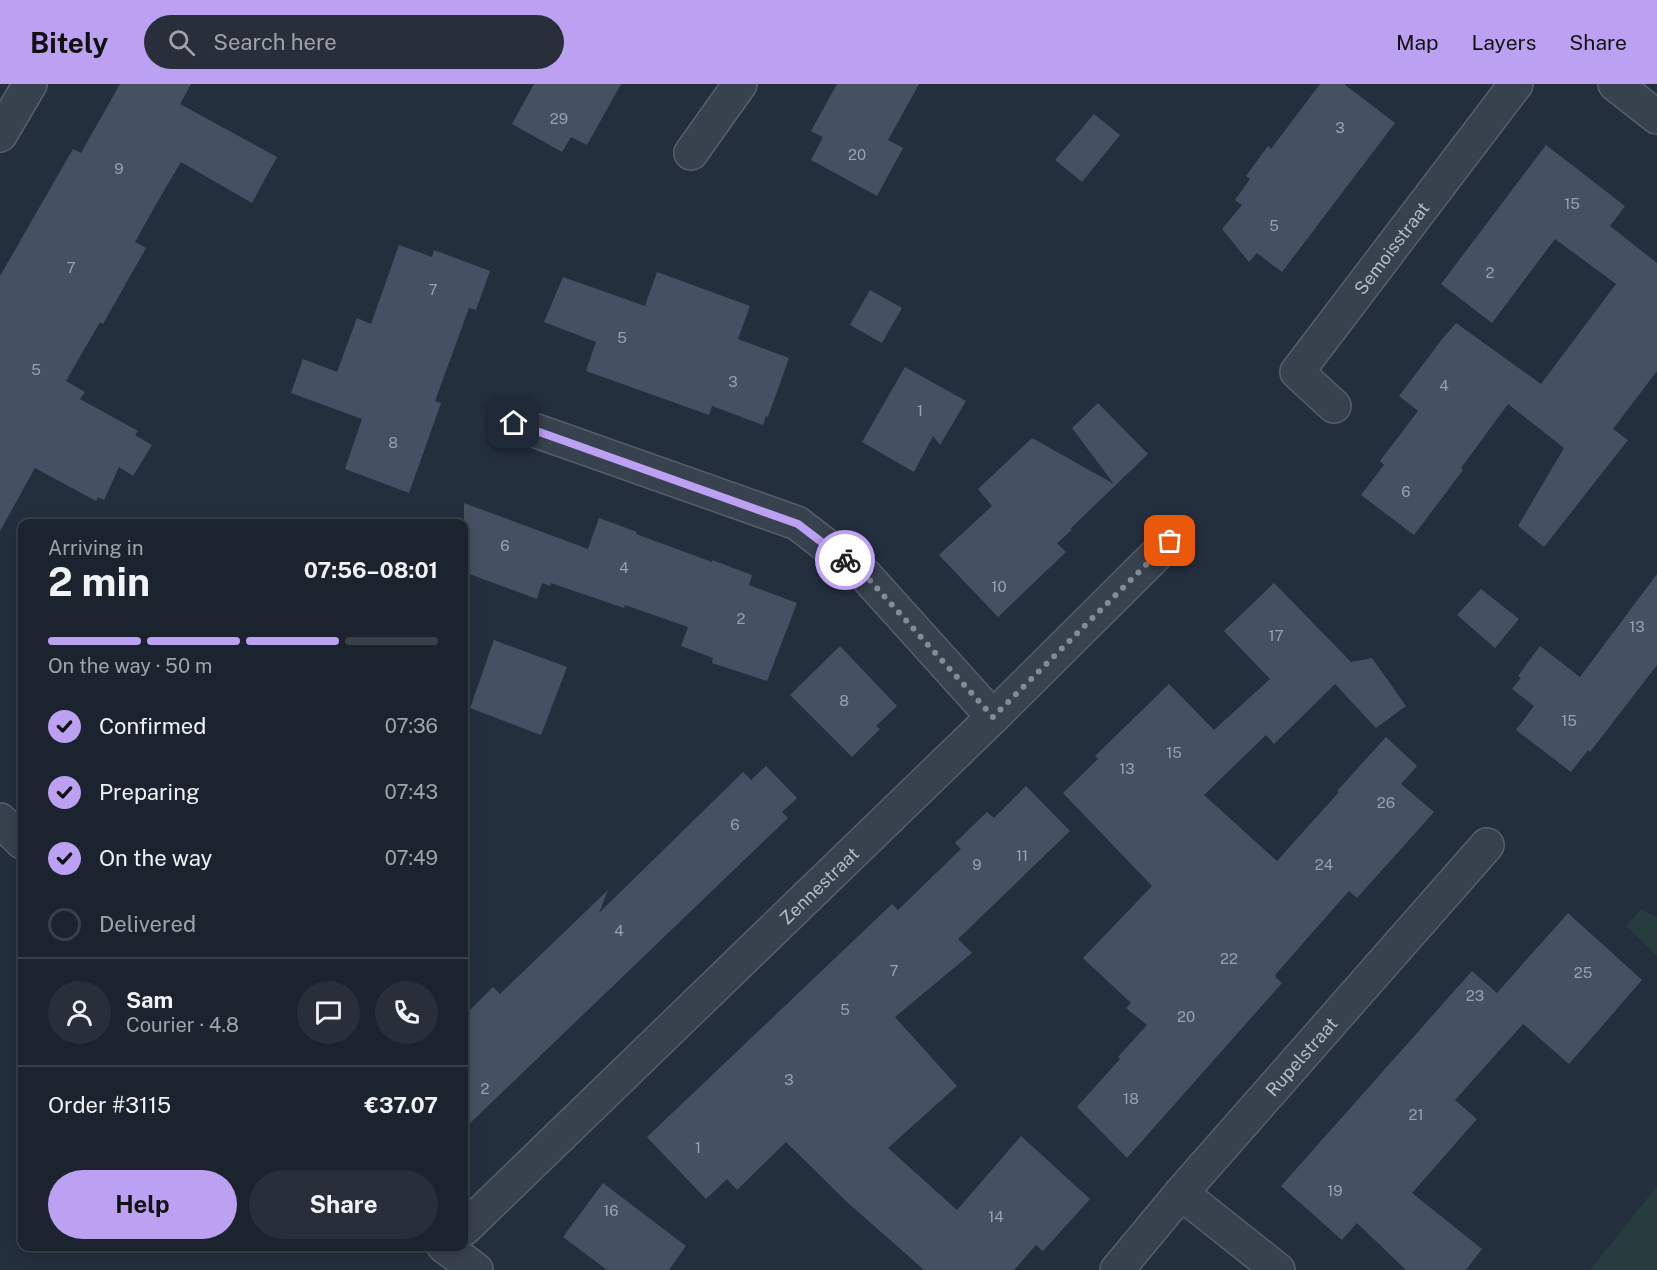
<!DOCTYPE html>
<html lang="en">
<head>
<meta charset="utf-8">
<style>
  body { margin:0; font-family:"Public Sans",sans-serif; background:#282f3a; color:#f1f3f6; height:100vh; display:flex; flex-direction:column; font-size:22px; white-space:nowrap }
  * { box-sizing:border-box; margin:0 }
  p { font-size:20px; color:#a0a4aa }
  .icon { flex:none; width:33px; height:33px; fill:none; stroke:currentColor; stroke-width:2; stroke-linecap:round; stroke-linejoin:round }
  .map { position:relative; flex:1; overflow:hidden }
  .side { position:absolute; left:18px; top:435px; width:450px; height:732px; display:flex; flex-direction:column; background:#1b232e; border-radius:12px; box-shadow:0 3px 15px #0003,0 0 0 2px #39404a }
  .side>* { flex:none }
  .pin { position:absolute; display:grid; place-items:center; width:51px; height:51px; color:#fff; margin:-26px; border-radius:12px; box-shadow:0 3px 9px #0006 }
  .courier { position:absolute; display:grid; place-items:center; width:60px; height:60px; margin:-30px; border:4px solid #bca0f2; border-radius:50%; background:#fff; color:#222; box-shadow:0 2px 8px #0007 }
  .overview em { font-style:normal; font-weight:700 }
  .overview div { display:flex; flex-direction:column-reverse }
  .overview { display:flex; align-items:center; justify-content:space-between; height:102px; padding:0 30px }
  h1 { font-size:39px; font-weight:700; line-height:45px }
  .bar { display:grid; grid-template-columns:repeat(4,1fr); gap:9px 6px; align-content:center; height:72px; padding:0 30px }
  .bar i { height:8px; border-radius:4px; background:#39404a }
  .bar .active { background:#bca0f2 }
  .bar p { grid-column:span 4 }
  .line { display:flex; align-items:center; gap:15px; padding:0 30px; border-top:2px solid #39404a }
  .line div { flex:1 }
  .round { display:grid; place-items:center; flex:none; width:63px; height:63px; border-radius:32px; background:#282f3a }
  ol { padding:0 30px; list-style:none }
  li { display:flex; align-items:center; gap:18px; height:66px }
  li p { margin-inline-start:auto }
  li .icon { padding:6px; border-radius:50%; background:#bca0f2; color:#111; stroke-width:4 }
  li:last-child { color:#a0a4aa }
  li i { width:33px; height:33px; border:3px solid #39404a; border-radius:50% }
  .primary-button { display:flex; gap:12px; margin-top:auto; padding:12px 30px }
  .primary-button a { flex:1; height:69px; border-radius:36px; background:#bca0f2; color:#111; font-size:24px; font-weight:700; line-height:69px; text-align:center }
  .primary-button a+a { background:#282f3a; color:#f1f3f6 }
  header { display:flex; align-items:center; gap:36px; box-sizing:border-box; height:84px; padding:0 30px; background:#bca0f2; color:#111 }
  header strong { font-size:28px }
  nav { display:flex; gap:33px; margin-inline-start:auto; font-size:21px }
  .search { width:420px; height:54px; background:#282f3a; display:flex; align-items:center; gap:15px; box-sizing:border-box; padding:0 21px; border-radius:33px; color:#a0a4aa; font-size:22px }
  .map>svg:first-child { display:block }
  .green { fill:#263c3f }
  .building { fill:#455162 }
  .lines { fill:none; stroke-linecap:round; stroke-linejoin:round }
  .street-casing { stroke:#565f6c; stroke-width:36 }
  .street { stroke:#38414e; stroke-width:33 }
  .done { stroke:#828b98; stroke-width:6; stroke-dasharray:0 10.8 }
  .route { stroke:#bca0f2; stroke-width:8 }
  .labels { text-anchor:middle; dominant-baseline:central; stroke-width:4.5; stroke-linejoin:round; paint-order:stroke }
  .number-label { font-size:15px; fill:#98a1af }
  .street-label { font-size:18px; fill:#b4bcc9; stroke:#1d2633 }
</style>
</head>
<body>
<header>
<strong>Bitely</strong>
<div class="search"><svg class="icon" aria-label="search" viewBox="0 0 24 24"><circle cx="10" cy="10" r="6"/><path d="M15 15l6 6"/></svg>Search here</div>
<nav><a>Map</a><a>Layers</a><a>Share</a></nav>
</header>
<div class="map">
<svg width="1657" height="1186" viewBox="0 0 1657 1186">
  <rect width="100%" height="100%" fill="#242f3e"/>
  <g class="green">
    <path d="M 1641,825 L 1657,833 L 1657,872 L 1626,842 Z"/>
    <path d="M 1657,1102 L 1657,1186 L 1590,1186 Z"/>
  </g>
  <g class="building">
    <path d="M 120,0 L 191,0 L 180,20 L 277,73 L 252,119 L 181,78 L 155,122 L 135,158 L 146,164 L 103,240 L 100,238 L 66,297 L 85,308 L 80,315 L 138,347 L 135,351 L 152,361 L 133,392 L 119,383 L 104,416 L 98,413 L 96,417 L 35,384 L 0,447 L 0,192 L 73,65 L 81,69 Z"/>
    <path d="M 534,0 L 621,0 L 587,61 L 571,53 L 562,68 L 512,40 Z"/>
    <path d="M 837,0 L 919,0 L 888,56 L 903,64 L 877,112 L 811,76 L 823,53 L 811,47 Z"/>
    <path d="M 1320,0 L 1344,0 L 1395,39 L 1282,188 L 1257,169 L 1249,178 L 1222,145 L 1242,121 L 1235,116 L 1250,95 L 1246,92 L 1268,62 L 1271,65 Z"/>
    <path d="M 1094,30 L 1120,51 L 1082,98 L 1055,76 Z"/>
    <path d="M 1546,61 L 1625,122 L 1610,142 L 1657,179 L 1657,287 L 1613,345 L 1628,356 L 1544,463 L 1518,442 L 1564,364 L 1508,320 L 1461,384 L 1463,386 L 1414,451 L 1361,411 L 1384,381 L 1380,377 L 1418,327 L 1399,312 L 1443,254 L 1456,239 L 1541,300 L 1616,200 L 1555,155 L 1492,239 L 1441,200 Z"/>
    <path d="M 399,161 L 432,173 L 434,166 L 490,187 L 476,226 L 469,224 L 435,317 L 441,319 L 409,409 L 345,385 L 362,335 L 291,309 L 303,275 L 337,288 L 357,234 L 371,240 Z"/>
    <path d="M 657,188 L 750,222 L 738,255 L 789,274 L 768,333 L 766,332 L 763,341 L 712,322 L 709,331 L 586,287 L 596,258 L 544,238 L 563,193 L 645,222 Z"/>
    <path d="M 870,206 L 902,224 L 882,259 L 850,241 Z"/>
    <path d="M 905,283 L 966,317 L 940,361 L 933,352 L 914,388 L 862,358 Z"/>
    <path d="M 1098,319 L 1148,370 L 1070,445 L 1072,446 L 1057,459 L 1066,468 L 998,533 L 939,471 L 992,422 L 978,405 L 1032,354 L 1114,400 L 1072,344 Z"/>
    <path d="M 464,419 L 588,465 L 599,434 L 637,448 L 636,450 L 712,478 L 712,476 L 752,491 L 749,501 L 797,519 L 767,597 L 712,579 L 713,574 L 681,562 L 688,543 L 625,521 L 624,524 L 551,499 L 550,502 L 542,499 L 537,515 L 464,488 Z"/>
    <path d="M 1657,490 L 1657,581 L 1590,668 L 1588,666 L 1571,688 L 1516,646 L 1534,622 L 1512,605 L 1521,594 L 1518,592 L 1540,562 L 1580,593 Z"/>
    <path d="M 1274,499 L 1351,578 L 1372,574 L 1406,622 L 1376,644 L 1335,600 L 1274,660 L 1266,651 L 1204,711 L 1277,777 L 1339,708 L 1337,707 L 1386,653 L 1417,682 L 1401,700 L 1434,728 L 1357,814 L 1349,807 L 1275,891 L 1277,892 L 1275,893 L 1282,899 L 1127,1074 L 1077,1023 L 1120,975 L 1118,973 L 1147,941 L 1126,924 L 1131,919 L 1083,874 L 1152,802 L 1063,709 L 1098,675 L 1095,672 L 1169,600 L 1214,646 L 1270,595 L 1224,547 Z"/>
    <path d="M 1481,505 L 1519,535 L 1495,564 L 1457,531 Z"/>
    <path d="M 494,556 L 567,583 L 541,651 L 470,624 Z"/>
    <path d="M 840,562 L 897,622 L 876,642 L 880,645 L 852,673 L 790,611 Z"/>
    <path d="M 766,682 L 797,714 L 782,728 L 788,734 L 464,1045 L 464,932 L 493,903 L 500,910 L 608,806 L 599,829 L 743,688 L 751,696 Z"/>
    <path d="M 1026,702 L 1070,747 L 958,855 L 972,869 L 895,933 L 957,1002 L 888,1064 L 957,1126 L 1021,1052 L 1090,1115 L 1043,1167 L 1036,1161 L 1014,1186 L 924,1186 L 847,1118 L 786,1058 L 737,1106 L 727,1095 L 706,1115 L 647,1053 L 892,820 L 898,826 L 961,765 L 955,759 L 987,728 L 994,734 Z"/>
    <path d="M 1568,829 L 1642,896 L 1569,980 L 1523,940 L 1455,1016 L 1477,1035 L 1412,1109 L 1482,1165 L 1466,1186 L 1406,1186 L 1357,1139 L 1342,1156 L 1281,1102 L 1472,887 L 1497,909 Z"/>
    <path d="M 603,1099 L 686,1162 L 669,1186 L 607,1186 L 563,1153 Z"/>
  </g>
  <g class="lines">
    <defs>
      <g id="street">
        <path d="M 1615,0 L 1657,33"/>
        <path d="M 0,51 L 30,0"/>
        <path d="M 691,69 L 740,0"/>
        <path id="s1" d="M 1334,322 L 1297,288 L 1516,0"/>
        <path d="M 514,339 L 797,439 L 866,492 L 993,633"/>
        <path d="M 0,736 L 22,758"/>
        <path d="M 1181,1109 L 1278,1186"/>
        <path id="s2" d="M 464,1145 L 993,633 L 1170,457"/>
        <path d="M 444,1162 L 476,1186"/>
        <path id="s3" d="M 1117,1186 L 1181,1109 L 1487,761"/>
      </g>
    </defs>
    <use href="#street" class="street-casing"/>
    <use href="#street" class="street"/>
  </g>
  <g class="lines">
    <path class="done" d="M 845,476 L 866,492 L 993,633 L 1170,457"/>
    <path class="route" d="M 514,339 L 798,440 L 845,476"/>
  </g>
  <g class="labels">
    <g class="number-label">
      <text x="559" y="34">29</text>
      <text x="1340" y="43">3</text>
      <text x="857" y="70">20</text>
      <text x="119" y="84">9</text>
      <text x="1572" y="119">15</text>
      <text x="1274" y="141">5</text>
      <text x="71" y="183">7</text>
      <text x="1490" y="188">2</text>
      <text x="433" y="205">7</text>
      <text x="622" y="253">5</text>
      <text x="36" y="285">5</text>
      <text x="733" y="297">3</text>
      <text x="1444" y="301">4</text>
      <text x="920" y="326">1</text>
      <text x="393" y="358">8</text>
      <text x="1406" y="407">6</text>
      <text x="505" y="461">6</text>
      <text x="624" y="483">4</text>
      <text x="999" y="502">10</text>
      <text x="741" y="534">2</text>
      <text x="1637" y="542">13</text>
      <text x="1276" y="551">17</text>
      <text x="844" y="616">8</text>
      <text x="1569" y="636">15</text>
      <text x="1174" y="668">15</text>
      <text x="1127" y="684">13</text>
      <text x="1386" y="718">26</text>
      <text x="735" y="740">6</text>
      <text x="1022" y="771">11</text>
      <text x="977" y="780">9</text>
      <text x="1324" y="780">24</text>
      <text x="619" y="846">4</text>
      <text x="1229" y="874">22</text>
      <text x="894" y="886">7</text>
      <text x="1583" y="888">25</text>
      <text x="1475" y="911">23</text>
      <text x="845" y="925">5</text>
      <text x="1186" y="932">20</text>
      <text x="789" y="995">3</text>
      <text x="485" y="1004">2</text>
      <text x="1131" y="1014">18</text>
      <text x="1416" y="1030">21</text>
      <text x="698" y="1063">1</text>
      <text x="1335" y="1106">19</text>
      <text x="611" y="1126">16</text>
      <text x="996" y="1132">14</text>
    </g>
    <g class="street-label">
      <text stroke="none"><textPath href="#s1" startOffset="206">Semoisstraat</textPath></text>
      <text stroke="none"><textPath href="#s2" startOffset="494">Zennestraat</textPath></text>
      <text stroke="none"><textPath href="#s3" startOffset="282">Rupelstraat</textPath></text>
    </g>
  </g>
</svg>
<div class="pin" style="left:1170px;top:457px;background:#ea580c"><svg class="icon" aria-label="bag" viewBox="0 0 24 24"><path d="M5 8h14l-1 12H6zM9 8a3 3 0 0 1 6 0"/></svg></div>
<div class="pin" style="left:514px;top:339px;background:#1f2937"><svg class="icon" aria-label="home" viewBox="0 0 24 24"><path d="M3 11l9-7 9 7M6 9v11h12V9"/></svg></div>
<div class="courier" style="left:845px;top:476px"><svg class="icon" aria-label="bike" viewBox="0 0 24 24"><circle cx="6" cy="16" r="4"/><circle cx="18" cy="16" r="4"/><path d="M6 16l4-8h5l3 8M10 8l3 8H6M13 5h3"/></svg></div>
<section class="side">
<div class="overview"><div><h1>2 min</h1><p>Arriving in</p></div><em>07:56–08:01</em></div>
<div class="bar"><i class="active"></i><i class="active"></i><i class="active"></i><i></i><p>On the way · 50 m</p></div>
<ol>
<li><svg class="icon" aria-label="check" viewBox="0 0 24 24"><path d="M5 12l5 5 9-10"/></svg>Confirmed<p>07:36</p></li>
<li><svg class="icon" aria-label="check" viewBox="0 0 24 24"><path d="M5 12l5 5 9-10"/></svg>Preparing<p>07:43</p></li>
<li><svg class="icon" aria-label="check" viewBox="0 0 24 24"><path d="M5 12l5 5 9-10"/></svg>On the way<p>07:49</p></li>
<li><i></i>Delivered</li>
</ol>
<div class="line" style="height:108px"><a class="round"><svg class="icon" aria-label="person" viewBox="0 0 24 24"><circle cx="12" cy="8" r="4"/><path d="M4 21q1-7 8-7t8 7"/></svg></a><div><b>Sam</b><p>Courier · 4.8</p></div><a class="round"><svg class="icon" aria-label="chat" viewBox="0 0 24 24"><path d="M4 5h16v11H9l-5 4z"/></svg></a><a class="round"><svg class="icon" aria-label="phone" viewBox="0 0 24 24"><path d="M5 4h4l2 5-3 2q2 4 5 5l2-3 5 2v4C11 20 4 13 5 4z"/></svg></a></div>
<div class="line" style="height:78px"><div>Order #3115</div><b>€37.07</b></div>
<div class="primary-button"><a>Help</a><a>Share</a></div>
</section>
</div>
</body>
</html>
